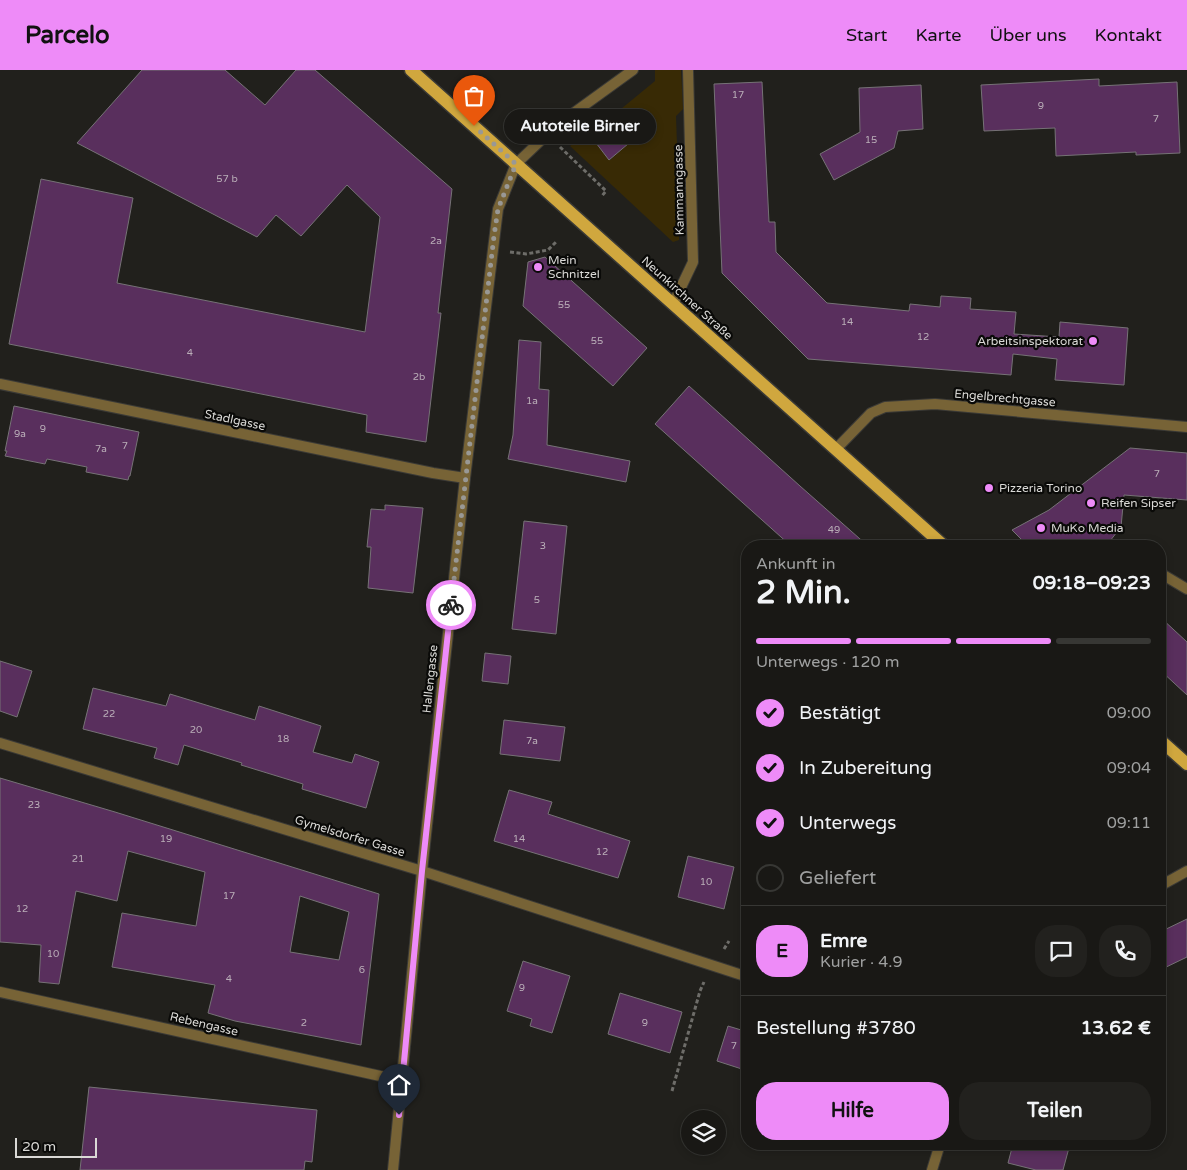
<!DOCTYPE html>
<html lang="de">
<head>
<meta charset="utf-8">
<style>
  body { margin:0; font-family:"Varela Round",sans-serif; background:#22211e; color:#f1f3f6; height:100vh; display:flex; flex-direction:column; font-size:19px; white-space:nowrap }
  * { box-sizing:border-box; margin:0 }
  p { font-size:16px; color:#9fa0a0 }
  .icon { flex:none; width:28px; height:28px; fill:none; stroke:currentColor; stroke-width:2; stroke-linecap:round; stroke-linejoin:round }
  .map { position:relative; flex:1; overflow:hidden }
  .drawer { position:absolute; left:741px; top:470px; width:425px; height:610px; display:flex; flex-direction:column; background:#191815; border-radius:20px; box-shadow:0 2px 8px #0003,0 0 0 1px #373734 }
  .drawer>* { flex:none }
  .tools { position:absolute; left:681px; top:1040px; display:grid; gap:10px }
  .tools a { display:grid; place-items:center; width:45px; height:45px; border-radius:50%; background:#191815; box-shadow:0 2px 8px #0003,0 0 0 1px #373734; font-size:25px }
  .scale { position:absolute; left:15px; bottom:12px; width:82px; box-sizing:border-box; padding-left:5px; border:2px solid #dad9d6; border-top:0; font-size:14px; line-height:18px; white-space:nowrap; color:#dad9d6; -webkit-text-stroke:4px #0a0a08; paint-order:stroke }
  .pin { position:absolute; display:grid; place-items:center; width:42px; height:42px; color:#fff; margin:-51px -21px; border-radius:50% 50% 50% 0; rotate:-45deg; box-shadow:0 0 5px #0007 }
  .pin .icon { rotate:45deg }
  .courier { position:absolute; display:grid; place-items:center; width:50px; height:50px; margin:-25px; border:4px solid #ee8bf8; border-radius:50%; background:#fff; color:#222; box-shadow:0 1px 6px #0007 }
  .bubble { position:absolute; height:35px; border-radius:18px; background:#191815; box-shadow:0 2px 8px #0003,0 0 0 1px #373734; font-size:16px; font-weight:800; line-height:35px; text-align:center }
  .headline em { font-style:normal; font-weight:800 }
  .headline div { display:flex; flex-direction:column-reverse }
  .headline { display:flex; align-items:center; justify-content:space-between; height:85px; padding:0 15px }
  h1 { font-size:32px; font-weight:800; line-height:38px }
  .bar { display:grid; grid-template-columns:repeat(4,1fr); gap:8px 5px; align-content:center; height:60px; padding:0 15px }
  .bar i { height:6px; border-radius:4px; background:#373734 }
  .bar .on { background:#ee8bf8 }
  .bar p { grid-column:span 4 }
  .line { display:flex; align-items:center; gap:12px; padding:0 15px; border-top:1px solid #373734 }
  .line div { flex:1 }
  .round { display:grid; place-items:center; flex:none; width:52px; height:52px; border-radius:20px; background:#22211e }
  ol { padding:0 15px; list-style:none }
  li { display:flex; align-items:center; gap:15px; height:55px }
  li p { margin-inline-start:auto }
  li .icon { padding:5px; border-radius:50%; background:#ee8bf8; color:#111; stroke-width:4 }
  li:last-child { color:#9fa0a0 }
  li i { width:28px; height:28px; border:2px solid #373734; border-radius:50% }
  .button { display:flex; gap:10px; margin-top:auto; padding:10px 15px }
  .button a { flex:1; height:58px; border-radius:20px; background:#ee8bf8; color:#111; font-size:20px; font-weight:800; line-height:58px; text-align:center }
  .button a+a { background:#22211e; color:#f1f3f6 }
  header { display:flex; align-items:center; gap:30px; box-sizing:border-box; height:70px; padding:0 25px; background:#ee8bf8; color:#111 }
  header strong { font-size:24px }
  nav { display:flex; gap:28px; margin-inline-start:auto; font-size:18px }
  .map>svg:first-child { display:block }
  .green { fill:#382a05 }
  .building { fill:#592f5d; stroke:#767276; fill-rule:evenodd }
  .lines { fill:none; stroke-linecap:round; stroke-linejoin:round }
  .lane-casing { stroke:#3b3a36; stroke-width:12 }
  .street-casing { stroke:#3b3a36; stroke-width:12 }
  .primary-casing { stroke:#3b3a36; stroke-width:15 }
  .path { stroke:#6e6d69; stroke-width:3; stroke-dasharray:4 2.5; stroke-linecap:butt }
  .lane { stroke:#776336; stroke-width:10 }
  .street { stroke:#776336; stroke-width:10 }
  .primary { stroke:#d0a73e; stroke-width:12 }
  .done { stroke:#999895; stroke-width:5; stroke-dasharray:0 9 }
  .route { stroke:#ee8bf8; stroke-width:6 }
  .poi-dot { fill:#ee8bf8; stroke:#0a0a08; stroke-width:2 }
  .labels { text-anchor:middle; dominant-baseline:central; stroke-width:4.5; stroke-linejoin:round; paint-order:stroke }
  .number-label { font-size:10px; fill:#baaeb8 }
  .street-label { font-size:12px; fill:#dad9d6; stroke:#0a0a08 }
  .poi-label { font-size:12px; fill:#dad9d6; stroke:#0a0a08; text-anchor:start }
</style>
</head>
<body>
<header>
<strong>Parcelo</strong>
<nav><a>Start</a><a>Karte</a><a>Über uns</a><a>Kontakt</a></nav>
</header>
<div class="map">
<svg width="1187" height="1100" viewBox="0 0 1187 1100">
  <rect width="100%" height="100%" fill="#21201c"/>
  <path class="green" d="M 655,0 L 681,0 L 683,39 L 676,46 L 679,133 L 679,170 L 673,172 L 570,76 L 587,64 L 610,90 L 635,68 L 621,39 L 655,11 Z"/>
  <g class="building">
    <path d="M 142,0 L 225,0 L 265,35 L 296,0 L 315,0 L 452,119 L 438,243 L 441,243 L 426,372 L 366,362 L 367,345 L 9,274 L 41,109 L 133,128 L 117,213 L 365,262 L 380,147 L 347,115 L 301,166 L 276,145 L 257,167 L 77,73 Z"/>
    <path d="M 1099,9 L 1099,16 L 1177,12 L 1180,83 L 1136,85 L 1136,82 L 1056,86 L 1055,58 L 984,61 L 981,15 Z"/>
    <path d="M 762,12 L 769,152 L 775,152 L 776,182 L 827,233 L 909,241 L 910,234 L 940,237 L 941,226 L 971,228 L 970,239 L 1016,242 L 1014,264 L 1059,267 L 1060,252 L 1128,258 L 1124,315 L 1055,310 L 1057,289 L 1013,284 L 1011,305 L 808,289 L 722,203 L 714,14 Z"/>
    <path d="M 921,15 L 923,59 L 898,61 L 894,78 L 834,110 L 820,84 L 860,62 L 859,18 Z"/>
    <path d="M 623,43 L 635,68 L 609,90 L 593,69 Z"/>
    <path d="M 545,187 L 647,278 L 613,316 L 523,236 L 528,192 Z"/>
    <path d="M 519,270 L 541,272 L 539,319 L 549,320 L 547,375 L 630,391 L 626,412 L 508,389 L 513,365 Z"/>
    <path d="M 689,316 L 800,416 L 868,476 L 791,476 L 655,354 Z"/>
    <path d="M 14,336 L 139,362 L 130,406 L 129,406 L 128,410 L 86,402 L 87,397 L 47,389 L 45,394 L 5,386 L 7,381 L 5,381 Z"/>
    <path d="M 1130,378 L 1187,383 L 1187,430 L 1124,425 L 1121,457 L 1106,476 L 1028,476 L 1012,460 L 1049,440 Z"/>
    <path d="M 385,435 L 423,438 L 413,523 L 368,518 L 371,477 L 367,477 L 371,439 L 385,440 Z"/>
    <path d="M 524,451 L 567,456 L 556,564 L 512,559 Z"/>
    <path d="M 1160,547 L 1187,572 L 1187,625 L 1160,600 Z"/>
    <path d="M 485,583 L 511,586 L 508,614 L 482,611 Z"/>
    <path d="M 0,591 L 32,601 L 17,647 L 0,641 Z"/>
    <path d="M 93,618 L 166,636 L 170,624 L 255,650 L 259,636 L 321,656 L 313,682 L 352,693 L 355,684 L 379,692 L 366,738 L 302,719 L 303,714 L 241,695 L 242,693 L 184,675 L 178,695 L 154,688 L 157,678 L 83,659 Z"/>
    <path d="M 504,650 L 565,657 L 560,691 L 500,684 Z"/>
    <path d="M 0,708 L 115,742 L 379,824 L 361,975 L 235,951 L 208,943 L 215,915 L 112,897 L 122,843 L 196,856 L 205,802 L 128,781 L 117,831 L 76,821 L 59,914 L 39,912 L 41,875 L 0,872 ZM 300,826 L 349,842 L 339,890 L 290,882 Z"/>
    <path d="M 509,720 L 552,732 L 548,744 L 630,771 L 618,808 L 494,771 Z"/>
    <path d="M 688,786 L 734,797 L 724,839 L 678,827 Z"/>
    <path d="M 1187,849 L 1187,887 L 1160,900 L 1160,862 Z"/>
    <path d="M 523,891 L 570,906 L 552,963 L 530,956 L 532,949 L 507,941 Z"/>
    <path d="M 620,923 L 682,942 L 670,983 L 608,964 Z"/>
    <path d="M 728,956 L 748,962 L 748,1001 L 717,991 Z"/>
    <path d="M 89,1017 L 317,1040 L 312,1092 L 305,1091 L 304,1100 L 80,1100 Z"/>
    <path d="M 1013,1074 L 1070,1074 L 1063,1100 L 1036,1100 L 1008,1093 Z"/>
  </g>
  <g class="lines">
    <defs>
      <path id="lane" d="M 1160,503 L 1187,519"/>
      <g id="street">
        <path d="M 673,234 L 693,192 L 688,0"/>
        <path d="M 0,314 L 433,403 L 465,408"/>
        <path d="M 836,379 L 871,343 L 885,337 L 935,334 L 1187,357"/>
        <path d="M 0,673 L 422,801 L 748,907"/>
        <path d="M 1160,816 L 1187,801"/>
        <path d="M 0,922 L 403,1011"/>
        <path d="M 393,1100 L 422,801 L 465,408 L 498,139 L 516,94 L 557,55 L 633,0"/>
        <path d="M 932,1100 L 940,1074"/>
      </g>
      <g id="primary">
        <path d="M 411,0 L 944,476"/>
        <path d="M 1160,670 L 1187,694"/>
      </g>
    </defs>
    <use href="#lane" class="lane-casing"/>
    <use href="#street" class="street-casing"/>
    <use href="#primary" class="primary-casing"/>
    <g class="path">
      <path d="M 560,77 L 606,121 L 601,127"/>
      <path d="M 510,182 L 526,184 L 548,180 L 557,171"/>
      <path d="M 724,879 L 729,871"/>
      <path d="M 672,1021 L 700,921 L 704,912"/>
    </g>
    <use href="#lane" class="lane"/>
    <use href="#street" class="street"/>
    <use href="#primary" class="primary"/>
  </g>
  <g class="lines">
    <path class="done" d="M 451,535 L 494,166 L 498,139 L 516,94 L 474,56"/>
    <path class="route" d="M 399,1045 L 422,801 L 451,535"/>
  </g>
  <g class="poi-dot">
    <circle cx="538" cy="197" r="5"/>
    <circle cx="1093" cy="271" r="5"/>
    <circle cx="989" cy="418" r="5"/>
    <circle cx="1091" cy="433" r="5"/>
    <circle cx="1041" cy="458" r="5"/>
  </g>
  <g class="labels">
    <g class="number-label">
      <text x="738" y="25">17</text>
      <text x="1041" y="36">9</text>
      <text x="1156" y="49">7</text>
      <text x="871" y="70">15</text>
      <text x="227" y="109">57 b</text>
      <text x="436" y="171">2a</text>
      <text x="564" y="235">55</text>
      <text x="847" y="252">14</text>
      <text x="923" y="267">12</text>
      <text x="597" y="271">55</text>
      <text x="190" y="283">4</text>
      <text x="419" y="307">2b</text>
      <text x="532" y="331">1a</text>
      <text x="43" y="359">9</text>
      <text x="20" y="364">9a</text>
      <text x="125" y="376">7</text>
      <text x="101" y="379">7a</text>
      <text x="1157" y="404">7</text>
      <text x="834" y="460">49</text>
      <text x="543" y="476">3</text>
      <text x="537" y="530">5</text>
      <text x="109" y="644">22</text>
      <text x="196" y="660">20</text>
      <text x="283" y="669">18</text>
      <text x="532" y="671">7a</text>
      <text x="34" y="735">23</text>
      <text x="166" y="769">19</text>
      <text x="519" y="769">14</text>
      <text x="602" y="782">12</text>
      <text x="78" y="789">21</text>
      <text x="706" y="812">10</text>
      <text x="229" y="826">17</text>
      <text x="22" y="839">12</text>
      <text x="53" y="884">10</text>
      <text x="362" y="900">6</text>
      <text x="229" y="909">4</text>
      <text x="522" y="918">9</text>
      <text x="304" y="953">2</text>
      <text x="645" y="953">9</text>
      <text x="734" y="976">7</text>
    </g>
    <g class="street-label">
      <text transform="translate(679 120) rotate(-91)">Kammanngasse</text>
      <text transform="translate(687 228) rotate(42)">Neunkirchner Straße</text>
      <text transform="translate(1005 328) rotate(5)">Engelbrechtgasse</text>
      <text transform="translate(235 350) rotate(12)">Stadlgasse</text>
      <text transform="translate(430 609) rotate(-84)">Hallengasse</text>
      <text transform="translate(350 766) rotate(17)">Gymelsdorfer Gasse</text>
      <text transform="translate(204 954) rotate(13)">Rebengasse</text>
    </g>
    <g class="poi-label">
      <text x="548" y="190">Mein<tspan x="548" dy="14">Schnitzel</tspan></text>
      <text x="1083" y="271" text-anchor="end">Arbeitsinspektorat</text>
      <text x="999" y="418">Pizzeria Torino</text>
      <text x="1101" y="433">Reifen Sipser</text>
      <text x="1051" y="458">MuKo Media</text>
    </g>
  </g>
</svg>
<div class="tools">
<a><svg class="icon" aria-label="layers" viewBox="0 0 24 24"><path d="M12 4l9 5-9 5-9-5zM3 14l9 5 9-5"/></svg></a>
</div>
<div class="scale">20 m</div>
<div class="pin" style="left:474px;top:56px;background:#ea580c"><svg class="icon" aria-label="bag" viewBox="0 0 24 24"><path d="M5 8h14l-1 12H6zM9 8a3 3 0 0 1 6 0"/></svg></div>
<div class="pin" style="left:399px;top:1045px;background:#1f2937"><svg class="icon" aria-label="home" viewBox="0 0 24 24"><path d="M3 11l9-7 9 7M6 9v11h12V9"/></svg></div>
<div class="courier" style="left:451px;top:535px"><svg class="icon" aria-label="bike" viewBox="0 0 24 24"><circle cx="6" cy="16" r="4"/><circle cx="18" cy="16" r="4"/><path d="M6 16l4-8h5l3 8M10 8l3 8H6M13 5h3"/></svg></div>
<div class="bubble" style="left:504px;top:39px;width:152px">Autoteile Birner</div>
<section class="drawer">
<div class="headline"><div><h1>2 Min.</h1><p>Ankunft in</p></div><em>09:18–09:23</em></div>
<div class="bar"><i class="on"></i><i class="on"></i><i class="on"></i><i></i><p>Unterwegs · 120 m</p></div>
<ol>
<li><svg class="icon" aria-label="check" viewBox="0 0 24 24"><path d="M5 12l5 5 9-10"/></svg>Bestätigt<p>09:00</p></li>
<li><svg class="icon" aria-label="check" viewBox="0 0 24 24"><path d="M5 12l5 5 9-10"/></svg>In Zubereitung<p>09:04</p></li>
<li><svg class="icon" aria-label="check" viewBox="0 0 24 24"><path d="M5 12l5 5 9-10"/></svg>Unterwegs<p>09:11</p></li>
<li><i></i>Geliefert</li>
</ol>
<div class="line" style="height:90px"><b class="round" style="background:#ee8bf8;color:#111">E</b><div><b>Emre</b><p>Kurier · 4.9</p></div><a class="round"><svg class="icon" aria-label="chat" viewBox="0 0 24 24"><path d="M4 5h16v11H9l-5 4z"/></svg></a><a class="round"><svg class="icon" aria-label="phone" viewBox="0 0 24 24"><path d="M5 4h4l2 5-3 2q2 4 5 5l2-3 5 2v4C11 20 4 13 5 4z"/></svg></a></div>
<div class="line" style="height:65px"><div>Bestellung #3780</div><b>13.62 €</b></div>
<div class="button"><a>Hilfe</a><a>Teilen</a></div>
</section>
</div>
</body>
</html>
